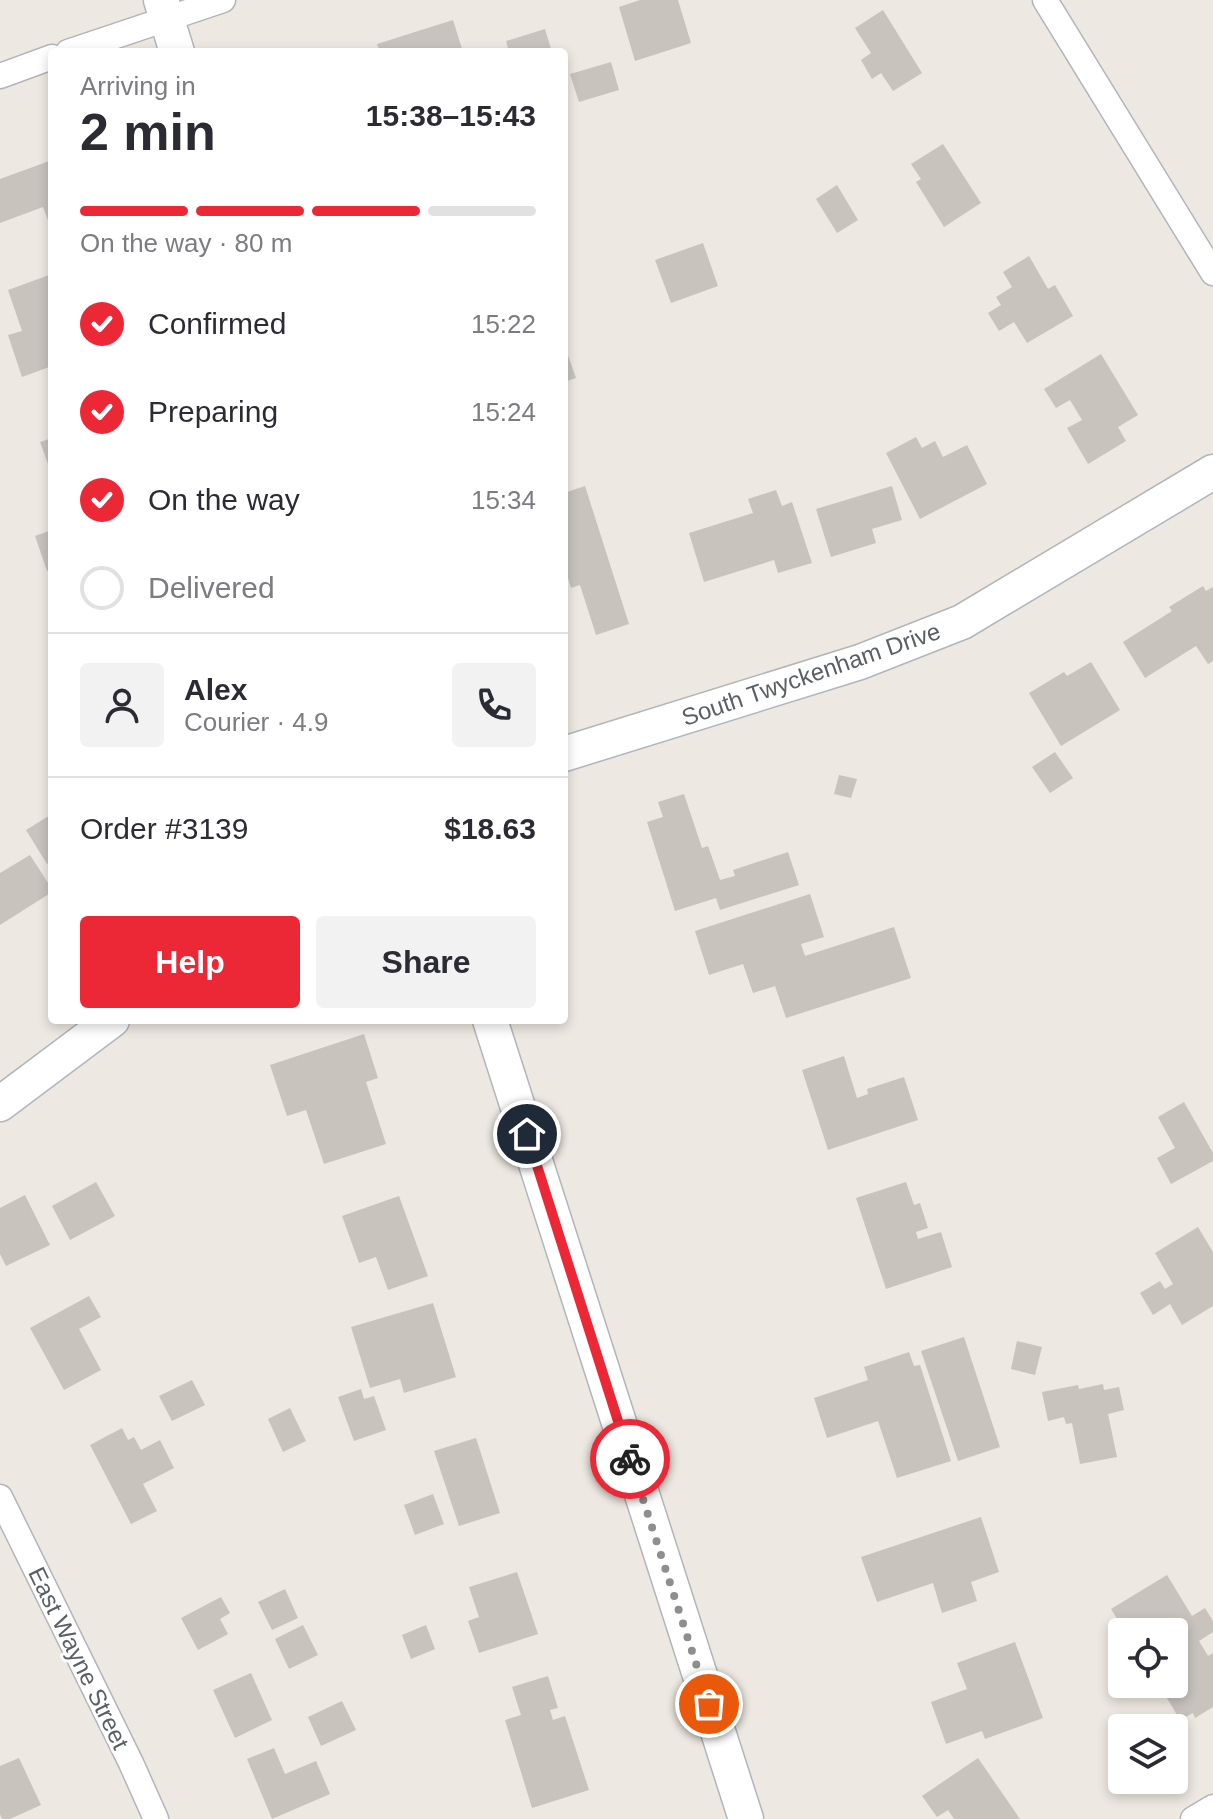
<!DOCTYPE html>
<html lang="en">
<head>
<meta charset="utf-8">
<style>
  body { margin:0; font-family:Helvetica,sans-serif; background:#f2f2f3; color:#2b2b33; height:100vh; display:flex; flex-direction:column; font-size:30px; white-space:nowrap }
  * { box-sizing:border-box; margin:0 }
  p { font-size:26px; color:#7c7c81 }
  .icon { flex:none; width:44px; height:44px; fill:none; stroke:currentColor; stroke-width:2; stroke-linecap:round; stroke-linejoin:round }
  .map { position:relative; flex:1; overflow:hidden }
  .drawer { position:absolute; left:48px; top:48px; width:520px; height:976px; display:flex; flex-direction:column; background:#fff; border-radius:8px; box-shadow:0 4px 12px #0003 }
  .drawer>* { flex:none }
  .buttons { position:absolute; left:1108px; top:1618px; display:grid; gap:16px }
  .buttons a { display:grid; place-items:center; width:80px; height:80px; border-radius:8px; background:#fff; box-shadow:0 4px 12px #0003; font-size:40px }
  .pin { position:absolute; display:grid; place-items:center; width:68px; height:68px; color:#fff; margin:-34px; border:4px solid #fff; border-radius:50%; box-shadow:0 2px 8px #0007 }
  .courier { position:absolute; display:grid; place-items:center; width:80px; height:80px; margin:-40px; border:6px solid #ec2836; border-radius:50%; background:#fff; color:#222; box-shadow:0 2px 10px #0007 }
  .overview em { font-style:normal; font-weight:700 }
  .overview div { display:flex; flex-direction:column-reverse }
  .overview { display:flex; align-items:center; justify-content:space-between; height:136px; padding:0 32px }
  h1 { font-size:52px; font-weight:700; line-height:60px }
  .bar { display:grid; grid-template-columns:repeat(4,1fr); gap:12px 8px; align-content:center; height:96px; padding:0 32px }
  .bar i { height:10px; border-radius:6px; background:#e1e1e2 }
  .bar .active { background:#ec2836 }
  .bar p { grid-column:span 4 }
  .line { display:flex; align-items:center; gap:20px; padding:0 32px; border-top:2px solid #e1e1e2 }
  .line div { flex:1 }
  .round { display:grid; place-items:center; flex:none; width:84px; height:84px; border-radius:8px; background:#f2f2f3 }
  ol { padding:0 32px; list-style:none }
  li { display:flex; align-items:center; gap:24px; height:88px }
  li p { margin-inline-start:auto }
  li .icon { padding:8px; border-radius:50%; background:#ec2836; color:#fff; stroke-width:4 }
  li:last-child { color:#7c7c81 }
  li i { width:44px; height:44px; border:4px solid #e1e1e2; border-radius:50% }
  .cta { display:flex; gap:16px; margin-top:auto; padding:16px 32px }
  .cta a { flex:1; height:92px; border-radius:8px; background:#ec2836; color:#fff; font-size:32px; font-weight:700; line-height:92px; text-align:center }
  .cta a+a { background:#f2f2f3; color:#2b2b33 }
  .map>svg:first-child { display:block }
  .building { fill:#c8c3bd }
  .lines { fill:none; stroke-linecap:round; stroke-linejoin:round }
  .street-casing { stroke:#b2b5b9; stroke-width:27 }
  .secondary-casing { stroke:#b0b6b9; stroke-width:37 }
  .street { stroke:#fff; stroke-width:24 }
  .secondary { stroke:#fff; stroke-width:34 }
  .done { stroke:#8d8f8e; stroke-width:8; stroke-dasharray:0 14.4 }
  .route { stroke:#ec2836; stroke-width:10 }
  .labels { text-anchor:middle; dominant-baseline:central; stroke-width:6; stroke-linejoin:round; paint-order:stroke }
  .street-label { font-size:24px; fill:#595f62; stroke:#fff }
</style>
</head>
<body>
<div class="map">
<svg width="1213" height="1819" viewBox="0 0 1213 1819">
  <rect width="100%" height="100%" fill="#ede8e1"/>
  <g class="building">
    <path d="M 640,0 L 678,0 L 691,43 L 635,61 L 619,7 Z"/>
    <path d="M 883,10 L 922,73 L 893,91 L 881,73 L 872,79 L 861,60 L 871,53 L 855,28 Z"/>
    <path d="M 453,20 L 463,52 L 380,52 L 377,44 Z"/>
    <path d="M 545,29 L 552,52 L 509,52 L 506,41 Z"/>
    <path d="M 611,62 L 619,90 L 579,102 L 570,74 Z"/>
    <path d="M 943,144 L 981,203 L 944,227 L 916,182 L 921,179 L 911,164 Z"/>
    <path d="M 52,160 L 52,231 L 43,207 L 0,223 L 0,179 Z"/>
    <path d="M 837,185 L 858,220 L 837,233 L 816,199 Z"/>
    <path d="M 703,243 L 718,286 L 671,303 L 655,260 Z"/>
    <path d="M 1029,256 L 1048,289 L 1055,285 L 1073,316 L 1027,343 L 1014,322 L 999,331 L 988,313 L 1001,305 L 996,297 L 1012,287 L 1003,272 Z"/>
    <path d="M 52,274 L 52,366 L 22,377 L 8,335 L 22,331 L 8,290 Z"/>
    <path d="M 564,344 L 576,378 L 564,382 Z"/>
    <path d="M 1101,354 L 1138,415 L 1118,427 L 1126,441 L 1088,464 L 1067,428 L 1082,420 L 1070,400 L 1056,408 L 1044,389 Z"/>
    <path d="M 916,437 L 922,448 L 935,441 L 943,457 L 967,445 L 987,484 L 920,519 L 886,453 Z"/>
    <path d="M 52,438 L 52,475 L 40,442 Z"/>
    <path d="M 585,486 L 629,624 L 596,635 L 580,585 L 571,588 L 564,564 L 564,493 Z"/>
    <path d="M 892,486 L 902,520 L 872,529 L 876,543 L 831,557 L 816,509 Z"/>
    <path d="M 776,490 L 782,506 L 792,502 L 812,563 L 778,573 L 774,560 L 704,582 L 689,533 L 753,513 L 748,499 Z"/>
    <path d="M 52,530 L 52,569 L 47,571 L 35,536 Z"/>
    <path d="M 1203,586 L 1206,591 L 1213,587 L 1213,661 L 1208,664 L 1196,646 L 1145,678 L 1123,642 L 1172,611 L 1169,607 Z"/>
    <path d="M 1091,662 L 1120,710 L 1061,746 L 1029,693 L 1064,672 L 1067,676 Z"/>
    <path d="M 1055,752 L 1073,778 L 1050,793 L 1032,767 Z"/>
    <path d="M 839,775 L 857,779 L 851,798 L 834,794 Z"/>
    <path d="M 684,794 L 702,848 L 708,846 L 720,880 L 735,876 L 733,870 L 788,852 L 799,885 L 720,910 L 716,898 L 675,911 L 647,822 L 663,817 L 658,802 Z"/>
    <path d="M 52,814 L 52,861 L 47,864 L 26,830 Z"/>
    <path d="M 30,855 L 52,889 L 52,892 L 0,925 L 0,873 Z"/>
    <path d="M 810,894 L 824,937 L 801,944 L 805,956 L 894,927 L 911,978 L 786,1018 L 775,986 L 753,993 L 743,964 L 709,975 L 695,931 Z"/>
    <path d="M 364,1034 L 378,1078 L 366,1082 L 386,1144 L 324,1164 L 306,1110 L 287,1116 L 270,1065 Z"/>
    <path d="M 844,1056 L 857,1098 L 868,1094 L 867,1089 L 904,1077 L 918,1120 L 828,1150 L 802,1070 Z"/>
    <path d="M 1184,1102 L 1213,1153 L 1213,1161 L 1171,1184 L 1157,1158 L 1175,1148 L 1158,1117 Z"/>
    <path d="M 96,1182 L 115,1216 L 70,1240 L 52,1206 Z"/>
    <path d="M 906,1182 L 914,1205 L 920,1203 L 928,1228 L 916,1232 L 918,1239 L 941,1232 L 952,1267 L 886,1289 L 856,1198 Z"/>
    <path d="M 25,1195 L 50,1245 L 6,1266 L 0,1254 L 0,1208 Z"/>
    <path d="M 399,1196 L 428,1276 L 388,1290 L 376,1257 L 359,1263 L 342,1216 Z"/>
    <path d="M 1198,1227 L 1213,1252 L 1213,1306 L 1182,1325 L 1170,1304 L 1153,1315 L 1140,1293 L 1160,1281 L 1165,1289 L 1173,1284 L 1155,1253 Z"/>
    <path d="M 89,1296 L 101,1317 L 79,1329 L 101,1370 L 64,1390 L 30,1328 Z"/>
    <path d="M 433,1303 L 456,1377 L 404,1393 L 400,1379 L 370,1388 L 351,1327 Z"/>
    <path d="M 964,1337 L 1000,1447 L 958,1461 L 921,1351 Z"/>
    <path d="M 1017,1341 L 1042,1347 L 1035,1375 L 1011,1369 Z"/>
    <path d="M 909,1352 L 914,1366 L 920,1365 L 951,1461 L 897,1478 L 878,1421 L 827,1438 L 814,1398 L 868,1380 L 864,1367 Z"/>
    <path d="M 192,1380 L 205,1405 L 172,1421 L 159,1396 Z"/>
    <path d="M 1103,1384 L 1104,1390 L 1119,1387 L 1124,1410 L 1108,1414 L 1117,1457 L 1080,1464 L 1072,1423 L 1066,1424 L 1064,1417 L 1048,1421 L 1042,1392 L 1078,1385 L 1079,1389 Z"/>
    <path d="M 361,1389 L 364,1399 L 374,1396 L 386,1430 L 354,1441 L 338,1397 Z"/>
    <path d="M 290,1408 L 306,1441 L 283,1452 L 268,1419 Z"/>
    <path d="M 122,1428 L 128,1440 L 134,1437 L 141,1450 L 160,1440 L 174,1468 L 143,1484 L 157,1511 L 131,1524 L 90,1445 Z"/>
    <path d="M 476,1438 L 500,1513 L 459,1526 L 434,1451 Z"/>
    <path d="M 433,1494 L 444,1524 L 415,1535 L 404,1505 Z"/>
    <path d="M 981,1517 L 999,1572 L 971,1582 L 977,1601 L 942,1613 L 933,1583 L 877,1602 L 861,1557 Z"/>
    <path d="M 517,1572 L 538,1634 L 479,1653 L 468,1621 L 479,1617 L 469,1587 Z"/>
    <path d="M 1167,1575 L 1192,1616 L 1205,1608 L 1213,1621 L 1213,1632 L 1199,1641 L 1208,1656 L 1213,1653 L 1213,1707 L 1195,1718 L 1193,1713 L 1180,1720 L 1161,1688 L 1167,1684 L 1174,1684 L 1174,1680 L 1187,1672 L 1178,1657 L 1174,1660 L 1174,1632 L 1125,1632 L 1111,1609 Z"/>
    <path d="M 285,1589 L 298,1618 L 272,1630 L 258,1602 Z"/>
    <path d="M 221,1597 L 230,1613 L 220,1619 L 228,1634 L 198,1650 L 181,1618 Z"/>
    <path d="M 303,1625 L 318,1655 L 289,1669 L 275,1639 Z"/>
    <path d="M 426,1625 L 435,1649 L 411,1659 L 402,1635 Z"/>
    <path d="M 1015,1642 L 1043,1718 L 985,1739 L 982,1731 L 946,1744 L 931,1702 L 967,1689 L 957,1663 Z"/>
    <path d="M 251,1673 L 272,1720 L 235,1738 L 213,1690 Z"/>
    <path d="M 548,1676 L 558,1708 L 550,1710 L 553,1720 L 565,1716 L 589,1790 L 532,1808 L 505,1720 L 521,1715 L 512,1687 Z"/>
    <path d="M 342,1701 L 356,1730 L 321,1746 L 308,1717 Z"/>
    <path d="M 274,1748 L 285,1774 L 316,1761 L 330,1794 L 272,1819 L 247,1759 Z"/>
    <path d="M 19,1758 L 41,1805 L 10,1819 L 2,1819 L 0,1814 L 0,1766 Z"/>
    <path d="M 978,1758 L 1020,1819 L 954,1819 L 948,1810 L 937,1817 L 922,1796 Z"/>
  </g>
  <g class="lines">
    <defs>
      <g id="street">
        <path d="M 1045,0 L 1213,273"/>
        <path d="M 68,52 L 223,0"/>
        <path d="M 0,76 L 52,57"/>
        <path d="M 0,1497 L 131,1763 L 156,1819"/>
        <path d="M 1193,1819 L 1213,1807"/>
      </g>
      <g id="secondary">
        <path d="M 161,0 L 177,52"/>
        <path d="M 564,754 L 860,662 L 962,622 L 1213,472"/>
        <path d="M 490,1020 L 746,1819"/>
        <path d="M 0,1104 L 112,1020"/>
      </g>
    </defs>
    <use href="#street" class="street-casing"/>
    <use href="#secondary" class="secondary-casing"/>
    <use href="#street" class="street"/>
    <use href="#secondary" class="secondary"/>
  </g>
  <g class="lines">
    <path class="done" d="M 630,1459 L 709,1704"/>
    <path class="route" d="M 527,1134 L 630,1459"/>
  </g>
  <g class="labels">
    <g class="street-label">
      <text transform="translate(811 674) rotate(-19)">South Twyckenham Drive</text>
      <text transform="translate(79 1658) rotate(64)">East Wayne Street</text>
    </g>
  </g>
</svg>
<div class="buttons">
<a><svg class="icon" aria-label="locate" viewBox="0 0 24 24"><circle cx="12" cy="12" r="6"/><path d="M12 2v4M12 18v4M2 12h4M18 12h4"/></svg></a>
<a><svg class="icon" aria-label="layers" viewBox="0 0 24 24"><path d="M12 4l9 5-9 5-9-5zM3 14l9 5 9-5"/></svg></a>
</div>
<div class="pin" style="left:709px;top:1704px;background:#ea580c"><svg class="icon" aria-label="bag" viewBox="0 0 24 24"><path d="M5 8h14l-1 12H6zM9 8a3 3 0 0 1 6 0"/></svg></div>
<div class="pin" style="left:527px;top:1134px;background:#1f2937"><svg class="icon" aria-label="home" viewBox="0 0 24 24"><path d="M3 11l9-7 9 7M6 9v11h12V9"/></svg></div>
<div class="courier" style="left:630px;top:1459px"><svg class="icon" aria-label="bike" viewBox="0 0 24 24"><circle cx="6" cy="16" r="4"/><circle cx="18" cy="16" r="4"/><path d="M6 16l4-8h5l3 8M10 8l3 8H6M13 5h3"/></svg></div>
<section class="drawer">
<div class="overview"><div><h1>2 min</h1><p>Arriving in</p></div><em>15:38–15:43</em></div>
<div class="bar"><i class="active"></i><i class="active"></i><i class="active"></i><i></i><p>On the way · 80 m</p></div>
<ol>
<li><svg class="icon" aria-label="check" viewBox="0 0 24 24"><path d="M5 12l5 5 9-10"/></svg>Confirmed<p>15:22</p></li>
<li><svg class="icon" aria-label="check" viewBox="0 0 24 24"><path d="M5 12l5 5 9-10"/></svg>Preparing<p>15:24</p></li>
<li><svg class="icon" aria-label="check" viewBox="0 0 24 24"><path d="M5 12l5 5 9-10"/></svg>On the way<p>15:34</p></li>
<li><i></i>Delivered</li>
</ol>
<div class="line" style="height:144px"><a class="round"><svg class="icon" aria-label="person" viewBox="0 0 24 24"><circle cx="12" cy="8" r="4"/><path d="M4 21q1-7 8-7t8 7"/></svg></a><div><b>Alex</b><p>Courier · 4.9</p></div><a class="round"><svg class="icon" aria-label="phone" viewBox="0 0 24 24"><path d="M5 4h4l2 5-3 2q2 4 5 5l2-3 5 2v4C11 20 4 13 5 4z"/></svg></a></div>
<div class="line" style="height:104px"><div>Order #3139</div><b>$18.63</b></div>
<div class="cta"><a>Help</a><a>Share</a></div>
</section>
</div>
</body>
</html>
